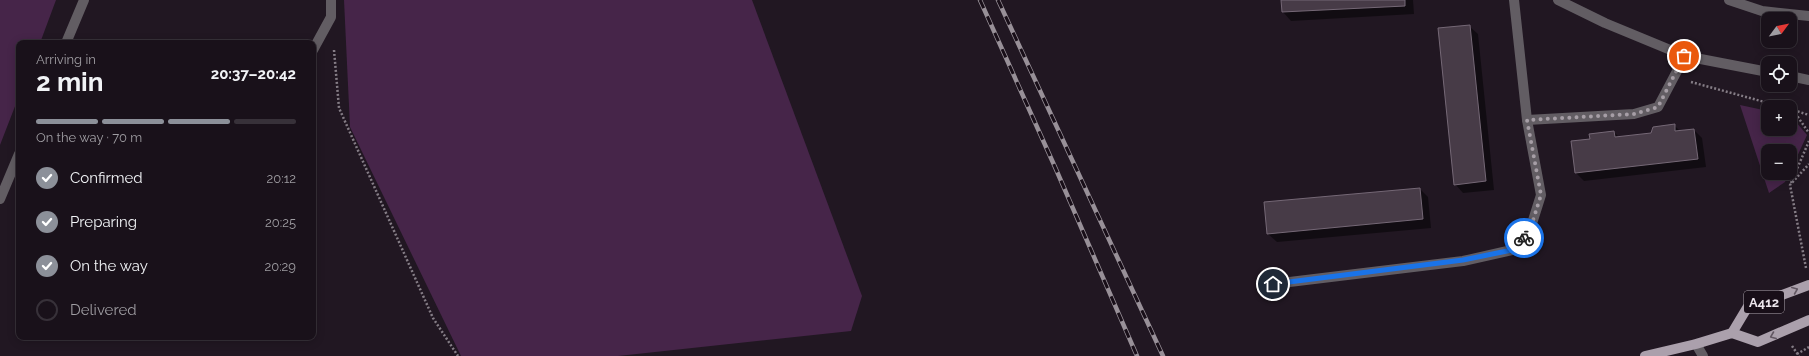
<!DOCTYPE html>
<html lang="en">
<head>
<meta charset="utf-8">
<style>
  body { margin:0; font-family:Raleway,sans-serif; background:#261f27; color:#f1f3f6; height:100vh; display:flex; flex-direction:column; font-size:15px; white-space:nowrap }
  * { box-sizing:border-box; margin:0 }
  p { font-size:13px; color:#9f9da2 }
  .icon { flex:none; width:22px; height:22px; fill:none; stroke:currentColor; stroke-width:2; stroke-linecap:round; stroke-linejoin:round }
  .map { position:relative; flex:1; overflow:hidden }
  .drawer { position:absolute; left:16px; top:40px; width:300px; height:300px; display:flex; flex-direction:column; background:#19111a; border-radius:8px; box-shadow:0 2px 10px #0003,0 0 0 1px #373139 }
  .drawer>* { flex:none }
  .needle { width:26px; rotate:58deg }
  .tools { position:absolute; left:1761px; top:12px; display:grid; gap:8px }
  .tools a { display:grid; place-items:center; width:36px; height:36px; border-radius:8px; background:#19111a; box-shadow:0 2px 10px #0003,0 0 0 1px #373139; font-size:20px }
  .pin { position:absolute; display:grid; place-items:center; width:34px; height:34px; color:#fff; margin:-17px; border:2px solid #fff; border-radius:50%; box-shadow:0 1px 4px #0007 }
  .courier { position:absolute; display:grid; place-items:center; width:40px; height:40px; margin:-20px; border:3px solid #1a73e8; border-radius:50%; background:#fff; color:#222; box-shadow:0 1px 5px #0007 }
  .headline em { font-style:normal; font-weight:700 }
  .headline div { display:flex; flex-direction:column-reverse }
  .headline { display:flex; align-items:center; justify-content:space-between; height:68px; padding:0 20px }
  h1 { font-size:26px; font-weight:700; line-height:30px }
  .bar { display:grid; grid-template-columns:repeat(4,1fr); gap:6px 4px; align-content:center; height:48px; padding:0 20px }
  .bar i { height:5px; border-radius:3px; background:#373139 }
  .bar .selected { background:#8c9099 }
  .bar p { grid-column:span 4 }
  ol { padding:0 20px; list-style:none }
  li { display:flex; align-items:center; gap:12px; height:44px }
  li p { margin-inline-start:auto }
  li .icon { padding:4px; border-radius:50%; background:#8c9099; color:#fff; stroke-width:4 }
  li:last-child { color:#9f9da2 }
  li i { width:22px; height:22px; border:2px solid #373139; border-radius:50% }
  .map>svg:first-child { display:block }
  .green { fill:#462549 }
  .shadow { fill:#0007 }
  .building { fill:#473b47; stroke:#756876 }
  .lines { fill:none; stroke-linecap:round; stroke-linejoin:round }
  .path { stroke:#857d86; stroke-width:2.5; stroke-dasharray:2 2; stroke-linecap:butt }
  .minor { stroke:#625d63; stroke-width:10 }
  .major { stroke:#aba0ac; stroke-width:10 }
  .rail-casing { stroke:#989098; stroke-width:4.5 }
  .rail { stroke:#180e18; stroke-width:3; stroke-dasharray:9; stroke-linecap:butt }
  .oneway { stroke:#625762 }
  .done { stroke:#a69ea6; stroke-width:4; stroke-dasharray:0 7.2 }
  .route { stroke:#1a73e8; stroke-width:5 }
  .labels { text-anchor:middle; dominant-baseline:central; stroke-width:3; stroke-linejoin:round; paint-order:stroke }
  .shield { fill:#180e18; stroke:#ada5ad; stroke-width:1 }
  .shield-label { font-size:13px; font-weight:bold; fill:#ede6ed }
</style>
</head>
<body>
<div class="map">
<svg width="1809" height="356" viewBox="0 0 1809 356">
  <rect width="100%" height="100%" fill="#211722"/>
  <g class="green">
    <path d="M 0,0 L 56,0 L 40,43 L 19,43 L 19,96 L 0,145 Z"/>
    <path d="M 344,0 L 752,0 L 862,296 L 851,331 L 618,356 L 461,356 L 350,127 Z"/>
    <path d="M 1740,105 L 1768,111 L 1768,129 L 1790,129 L 1790,115 L 1807,135 L 1790,172 L 1790,151 L 1768,151 L 1768,173 L 1789,173 L 1785,182 L 1769,193 Z"/>
  </g>
  <g class="shadow">
    <path d="M 1282,0 L 1413,0 L 1414,14 L 1291,21 L 1283,12 Z"/>
    <path d="M 1469,26 L 1478,34 L 1494,190 L 1463,193 L 1455,184 Z"/>
    <path d="M 1674,125 L 1680,131 L 1694,130 L 1702,138 L 1706,167 L 1584,181 L 1576,173 L 1591,140 L 1614,132 L 1619,137 L 1652,133 Z"/>
    <path d="M 1420,189 L 1428,197 L 1431,228 L 1277,242 L 1268,234 Z"/>
  </g>
  <g class="building">
    <path d="M 1281,0 L 1405,0 L 1405,6 L 1282,12 Z"/>
    <path d="M 1470,25 L 1486,181 L 1454,185 L 1438,28 Z"/>
    <path d="M 1675,124 L 1675,131 L 1694,129 L 1698,159 L 1575,173 L 1571,141 L 1590,139 L 1589,134 L 1614,131 L 1615,137 L 1651,133 L 1653,127 Z"/>
    <path d="M 1420,188 L 1423,219 L 1267,234 L 1264,202 Z"/>
  </g>
  <g class="lines">
    <g class="path">
      <path d="M 334,50 L 339,108 L 433,318 L 458,356"/>
      <path d="M 1691,82 L 1783,107"/>
      <path d="M 1790,109 L 1809,115"/>
      <path d="M 1793,110 L 1809,133"/>
      <path d="M 1791,183 L 1809,141"/>
      <path d="M 1806,268 L 1790,185 L 1809,164"/>
      <path d="M 1792,346 L 1799,356"/>
      <path d="M 1797,354 L 1809,347"/>
    </g>
    <g class="minor">
      <path d="M 1514,0 L 1527,120 L 1634,114 L 1658,107 L 1685,56"/>
      <path d="M 1558,0 L 1605,23 L 1685,56 L 1768,72"/>
      <path d="M 1729,0 L 1762,11 L 1809,16"/>
      <path d="M 66,43 L 84,0"/>
      <path d="M 313,50 L 331,17 L 331,0"/>
      <path d="M 1790,76 L 1809,80"/>
      <path d="M 0,199 L 19,154"/>
      <path d="M 1273,284 L 1463,261 L 1512,250 L 1529,233 L 1541,195 L 1527,120"/>
      <path d="M 1696,344 L 1703,356"/>
    </g>
    <g class="major">
      <path d="M 1732,333 L 1747,308 L 1809,285"/>
      <path d="M 1645,356 L 1696,344 L 1732,333 L 1758,342 L 1809,320"/>
    </g>
    <defs>
      <g id="rail">
        <path d="M 980,0 L 1055,167 L 1137,356"/>
        <path d="M 998,0 L 1163,356"/>
      </g>
    </defs>
    <use href="#rail" class="rail-casing"/>
    <use href="#rail" class="rail"/>
  </g>
  <defs><path id="oneway-chevron" d="M-2-3.5L2.5 0L-2 3.5" fill="none" stroke-width="1.6" stroke-linecap="round" stroke-linejoin="round"/></defs>
  <g class="oneway">
    <use href="#oneway-chevron" transform="translate(1795 290) rotate(-23)"/>
    <use href="#oneway-chevron" transform="translate(1773 336) rotate(158)"/>
  </g>
  <g class="lines">
    <path class="done" d="M 1524,238 L 1529,233 L 1541,195 L 1527,120 L 1634,114 L 1658,107 L 1684,56"/>
    <path class="route" d="M 1273,284 L 1463,260 L 1512,250 L 1524,238"/>
  </g>
  <g class="labels">
    <rect class="shield" x="1744" y="291" width="40" height="22" rx="3"/>
    <g class="shield-label">
      <text x="1764" y="302">A412</text>
    </g>
  </g>
</svg>
<div class="tools">
<a><svg class="needle" viewBox="-14 -14 28 28"><path d="M0-13l5 13h-10z" fill="#e53935"/><path d="M0 13l5-13h-10z" fill="#9f9da2"/></svg></a>
<a><svg class="icon" aria-label="locate" viewBox="0 0 24 24"><circle cx="12" cy="12" r="6"/><path d="M12 2v4M12 18v4M2 12h4M18 12h4"/></svg></a>
<a>+</a>
<a>−</a>
</div>
<div class="pin" style="left:1684px;top:56px;background:#ea580c"><svg class="icon" aria-label="bag" viewBox="0 0 24 24"><path d="M5 8h14l-1 12H6zM9 8a3 3 0 0 1 6 0"/></svg></div>
<div class="pin" style="left:1273px;top:284px;background:#1f2937"><svg class="icon" aria-label="home" viewBox="0 0 24 24"><path d="M3 11l9-7 9 7M6 9v11h12V9"/></svg></div>
<div class="courier" style="left:1524px;top:238px"><svg class="icon" aria-label="bike" viewBox="0 0 24 24"><circle cx="6" cy="16" r="4"/><circle cx="18" cy="16" r="4"/><path d="M6 16l4-8h5l3 8M10 8l3 8H6M13 5h3"/></svg></div>
<section class="drawer">
<div class="headline"><div><h1>2 min</h1><p>Arriving in</p></div><em>20:37–20:42</em></div>
<div class="bar"><i class="selected"></i><i class="selected"></i><i class="selected"></i><i></i><p>On the way · 70 m</p></div>
<ol>
<li><svg class="icon" aria-label="check" viewBox="0 0 24 24"><path d="M5 12l5 5 9-10"/></svg>Confirmed<p>20:12</p></li>
<li><svg class="icon" aria-label="check" viewBox="0 0 24 24"><path d="M5 12l5 5 9-10"/></svg>Preparing<p>20:25</p></li>
<li><svg class="icon" aria-label="check" viewBox="0 0 24 24"><path d="M5 12l5 5 9-10"/></svg>On the way<p>20:29</p></li>
<li><i></i>Delivered</li>
</ol>
</section>
</div>
</body>
</html>
